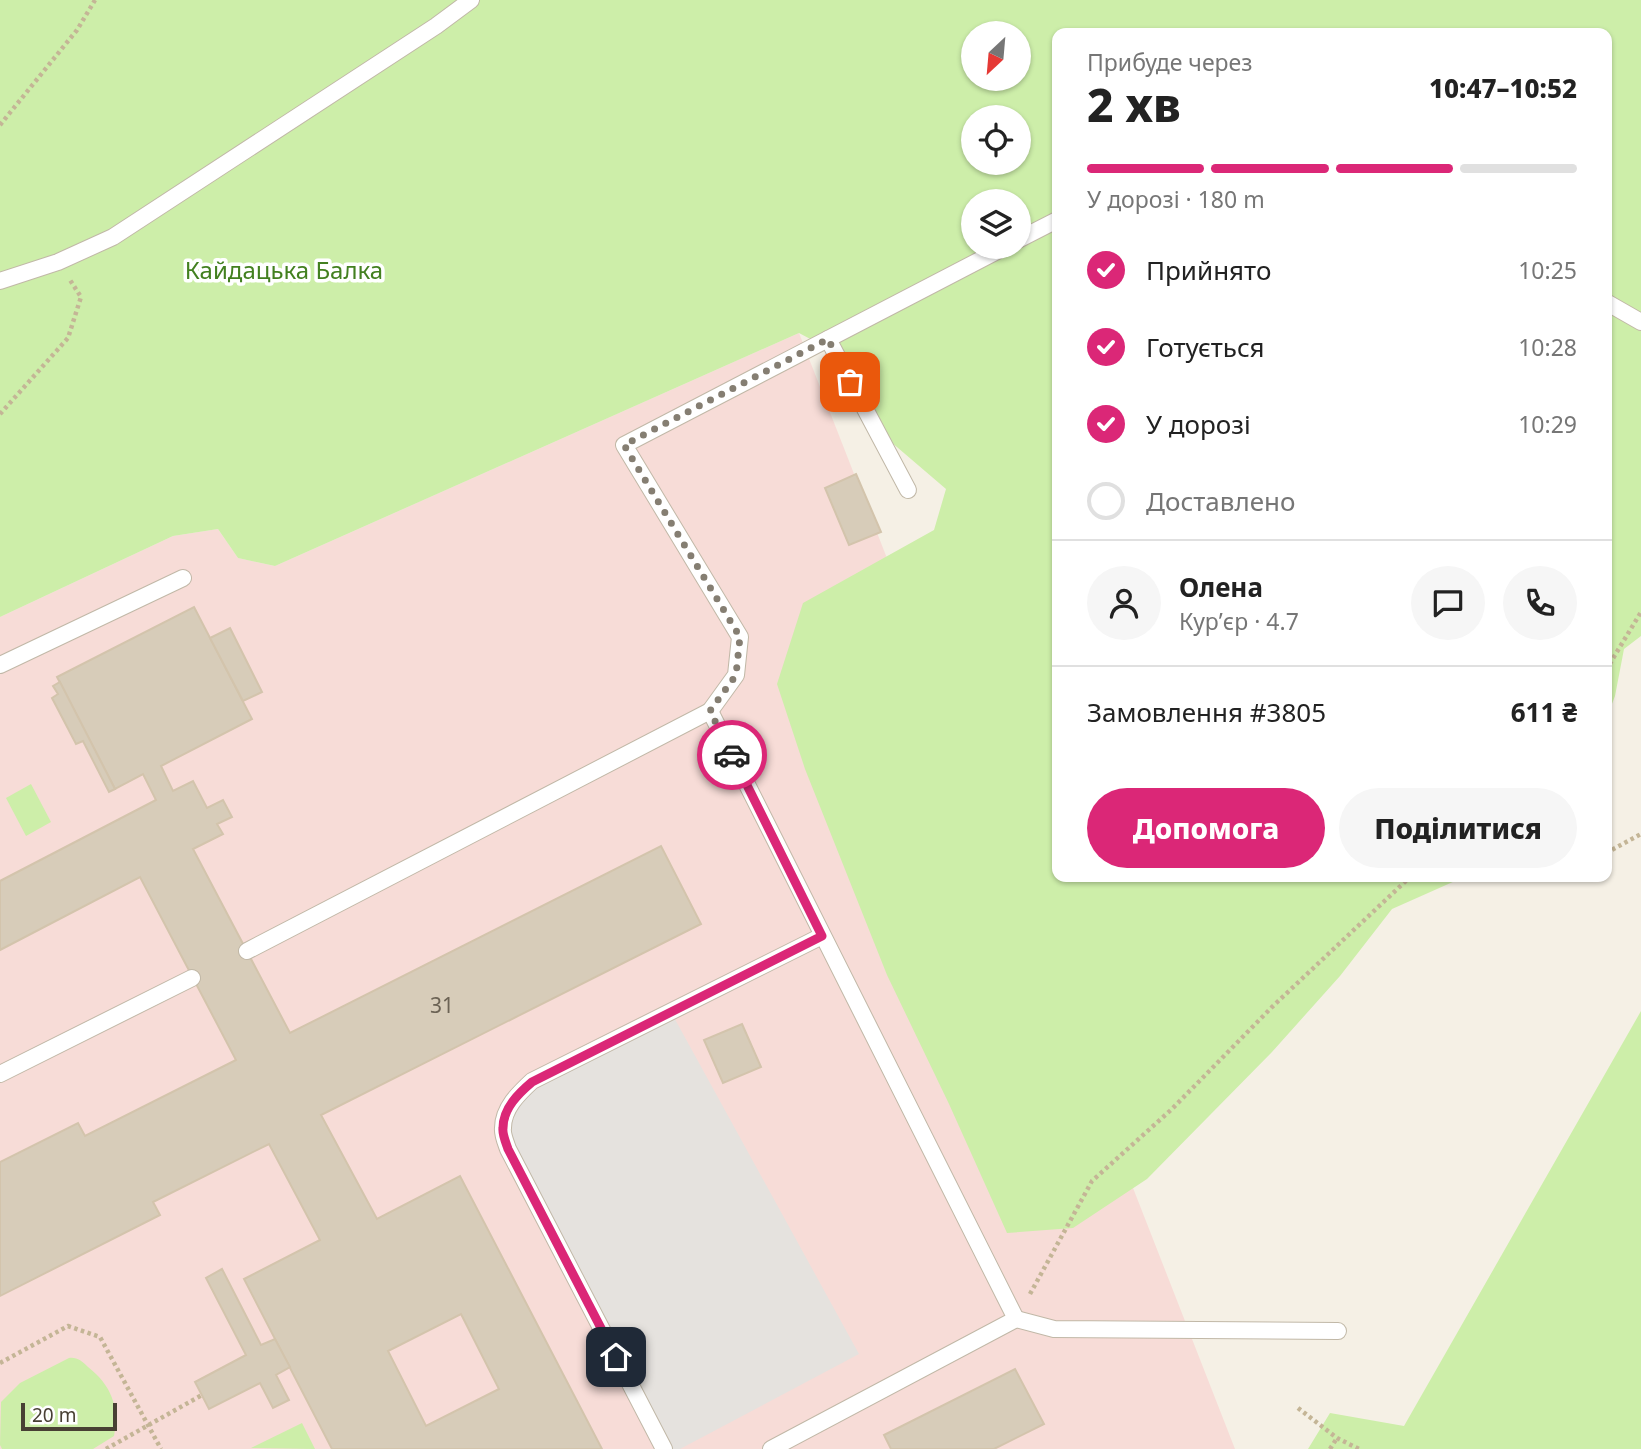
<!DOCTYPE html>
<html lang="uk">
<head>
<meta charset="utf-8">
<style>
  body { margin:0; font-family:"Noto Sans",sans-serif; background:#f6f6f6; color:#222; height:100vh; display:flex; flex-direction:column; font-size:26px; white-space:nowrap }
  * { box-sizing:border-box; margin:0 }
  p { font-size:23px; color:#767676 }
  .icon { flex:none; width:38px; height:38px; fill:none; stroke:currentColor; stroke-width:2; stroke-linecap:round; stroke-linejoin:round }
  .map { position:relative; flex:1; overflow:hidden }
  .side { position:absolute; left:1052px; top:28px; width:560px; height:854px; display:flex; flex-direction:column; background:#fff; border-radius:14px; box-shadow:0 2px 5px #0004 }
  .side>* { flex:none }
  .needle { width:46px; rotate:206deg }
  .fabs { position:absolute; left:961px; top:21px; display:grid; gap:14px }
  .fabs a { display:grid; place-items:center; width:70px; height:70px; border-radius:50%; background:#fff; box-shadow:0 2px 5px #0004; font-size:35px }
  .scale { position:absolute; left:21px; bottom:18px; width:96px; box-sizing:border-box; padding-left:7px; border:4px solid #484034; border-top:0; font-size:19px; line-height:24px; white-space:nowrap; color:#484034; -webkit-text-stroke:5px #fff; paint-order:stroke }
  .pin { position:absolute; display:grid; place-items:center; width:60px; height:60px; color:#fff; margin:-30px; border-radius:14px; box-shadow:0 4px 10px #0006 }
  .courier { position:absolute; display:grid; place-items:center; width:70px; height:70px; margin:-35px; border:5px solid #db2777; border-radius:50%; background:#fff; color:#222; box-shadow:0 2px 9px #0007 }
  .head em { font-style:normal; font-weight:800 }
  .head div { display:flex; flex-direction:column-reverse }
  .head { display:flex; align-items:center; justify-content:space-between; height:119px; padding:0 35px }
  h1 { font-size:46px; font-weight:800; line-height:52px }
  .bar { display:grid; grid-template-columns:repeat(4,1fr); gap:10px 7px; align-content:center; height:84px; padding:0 35px }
  .bar i { height:9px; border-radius:5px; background:#e0e0e0 }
  .bar .current { background:#db2777 }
  .bar p { grid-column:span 4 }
  .line { display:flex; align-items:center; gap:18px; padding:0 35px; border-top:2px solid #e0e0e0 }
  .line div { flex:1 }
  .round { display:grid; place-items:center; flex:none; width:74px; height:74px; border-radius:37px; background:#f6f6f6 }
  ol { padding:0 35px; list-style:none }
  li { display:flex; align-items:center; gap:21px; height:77px }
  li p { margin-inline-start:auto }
  li .icon { padding:7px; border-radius:50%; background:#db2777; color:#fff; stroke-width:4 }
  li:last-child { color:#767676 }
  li i { width:38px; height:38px; border:4px solid #e0e0e0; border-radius:50% }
  .button { display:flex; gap:14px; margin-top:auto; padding:14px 35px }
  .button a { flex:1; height:80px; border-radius:42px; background:#db2777; color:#fff; font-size:28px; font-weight:800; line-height:80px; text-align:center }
  .button a+a { background:#f6f6f6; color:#222 }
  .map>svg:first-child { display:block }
  .medical { fill:#f7dcd7 }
  .green { fill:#cdeea9; fill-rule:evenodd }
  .parking { fill:#e5e2de }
  .building { fill:#d7ccb9; stroke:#d3c4ac; stroke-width:2; fill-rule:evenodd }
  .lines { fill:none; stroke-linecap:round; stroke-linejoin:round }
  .lane-casing { stroke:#c1b8a7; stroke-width:18 }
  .path { stroke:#c4b596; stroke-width:4.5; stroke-dasharray:3.5 3.5; stroke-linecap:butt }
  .lane { stroke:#fff; stroke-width:16 }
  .done { stroke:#857e72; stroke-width:7; stroke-dasharray:0 12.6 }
  .route { stroke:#db2777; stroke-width:9 }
  .labels { text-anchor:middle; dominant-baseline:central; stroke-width:7; stroke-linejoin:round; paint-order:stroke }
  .number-label { font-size:21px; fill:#6c6355 }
  .park-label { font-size:24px; fill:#438020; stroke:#fff }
</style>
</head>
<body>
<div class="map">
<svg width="1641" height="1449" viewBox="0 0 1641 1449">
  <rect width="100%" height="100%" fill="#f5f0e5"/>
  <path class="medical" d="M 799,333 L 1235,1449 L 0,1449 L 0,617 L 173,536 L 218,529 L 238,558 L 275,566 Z"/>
  <g class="green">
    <path d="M 0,0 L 1641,0 L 1641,636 L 1624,649 L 1615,696 L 1607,717 L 1606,33 L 1057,33 L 1057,877 L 1464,877 L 1392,909 L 1340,976 L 1272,1052 L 1147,1179 L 1073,1228 L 1007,1233 L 949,1104 L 887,975 L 805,769 L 777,684 L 803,603 L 934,530 L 946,489 L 863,418 L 861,366 L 799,333 L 275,566 L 238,558 L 218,529 L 173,536 L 0,617 ZM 973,33 L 1018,33 L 1018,79 L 973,79 ZM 973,117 L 1018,117 L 1018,163 L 973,163 ZM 973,201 L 1018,201 L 1018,247 L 973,247 Z"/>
    <path d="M 31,784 L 51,822 L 26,836 L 6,798 Z"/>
    <path d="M 1641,1011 L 1641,1449 L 1308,1449 L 1330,1413 L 1404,1426 Z"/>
    <path d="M 69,1358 C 77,1357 82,1361 88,1367 C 111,1385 120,1407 114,1436 L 93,1449 L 2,1449 L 0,1445 L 1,1402 L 20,1383 Z"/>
    <path d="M 302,1423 L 315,1449 L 251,1448 Z"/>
  </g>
  <path class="parking" d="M 671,1012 L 859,1354 L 680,1449 L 664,1449 L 508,1149 L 508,1109 L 519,1093 Z"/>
  <g class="building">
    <path d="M 856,474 L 881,532 L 849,545 L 825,488 Z"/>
    <path d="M 194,607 L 252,719 L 161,766 L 173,791 L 193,781 L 207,808 L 223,800 L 232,817 L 217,824 L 223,834 L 193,849 L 290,1033 L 661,846 L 701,924 L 321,1115 L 377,1219 L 460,1176 L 602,1449 L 332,1449 L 244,1279 L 320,1240 L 269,1144 L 153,1202 L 160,1215 L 0,1296 L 0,1162 L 78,1123 L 85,1136 L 236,1060 L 140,877 L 0,950 L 0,881 L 156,800 L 143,774 L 115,789 L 57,677 ZM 461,1314 L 499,1389 L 426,1426 L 388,1351 Z"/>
    <path d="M 230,628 L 262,692 L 243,701 L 210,638 Z"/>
    <path d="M 60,682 L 115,789 L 109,792 L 83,741 L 76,744 L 52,698 L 58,694 L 53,686 Z"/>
    <path d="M 742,1024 L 761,1067 L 723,1083 L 704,1040 Z"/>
    <path d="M 222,1269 L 261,1345 L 275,1339 L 290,1367 L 276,1375 L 289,1400 L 273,1408 L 260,1383 L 209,1409 L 195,1382 L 246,1355 L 206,1278 Z"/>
    <path d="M 1015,1369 L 1044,1424 L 994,1449 L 891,1449 L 884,1435 Z"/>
  </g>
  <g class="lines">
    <defs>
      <g id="lane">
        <path d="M 1018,240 L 1057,220"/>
        <path d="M 0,281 L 58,262 L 113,237 L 436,26 L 471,0"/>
        <path d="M 1606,302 L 1641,322"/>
        <path d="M 828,339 L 908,490"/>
        <path d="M 0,665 L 183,578"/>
        <path d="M 710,711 L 736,675 L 740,637 L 624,445 L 1005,247"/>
        <path d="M 247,951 L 710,711 L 1016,1319 L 771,1449"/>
        <path d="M 0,1074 L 192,978"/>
        <path d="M 1016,1319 L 1054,1329 L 1338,1331"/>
        <path d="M 664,1449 L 508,1149 C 506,1143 502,1134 503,1128 C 503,1108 519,1093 532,1081 L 822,936"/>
      </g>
    </defs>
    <use href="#lane" class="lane-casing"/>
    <g class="path">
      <path d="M 0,125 L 77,30 L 95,0"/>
      <path d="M 0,414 L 68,338 L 81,297 L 70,280"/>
      <path d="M 1606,670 L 1641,612"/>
      <path d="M 1606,853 L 1641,834"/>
      <path d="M 1030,1294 L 1092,1181 L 1172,1109 L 1272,1007 L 1410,877"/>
      <path d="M 0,1363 L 68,1326 L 100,1337 L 161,1449"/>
      <path d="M 1298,1408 L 1337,1438 L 1359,1449"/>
      <path d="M 106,1449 L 202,1395"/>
      <path d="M 1330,1449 L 1337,1438"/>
    </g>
    <use href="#lane" class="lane"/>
  </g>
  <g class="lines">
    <path class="done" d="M 732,755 L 710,711 L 736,675 L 740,637 L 624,445 L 828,339 L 850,382"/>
    <path class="route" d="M 616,1357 L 508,1149 C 506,1143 502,1134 503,1128 C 503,1108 519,1093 532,1082 L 822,936 L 732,755"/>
  </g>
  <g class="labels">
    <g class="number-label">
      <text x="442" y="1005">31</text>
    </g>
    <g class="park-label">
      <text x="284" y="269">Кайдацька Балка</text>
    </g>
  </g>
</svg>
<div class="fabs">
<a><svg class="needle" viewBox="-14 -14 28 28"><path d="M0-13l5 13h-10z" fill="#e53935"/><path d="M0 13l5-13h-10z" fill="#767676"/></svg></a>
<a><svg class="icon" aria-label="locate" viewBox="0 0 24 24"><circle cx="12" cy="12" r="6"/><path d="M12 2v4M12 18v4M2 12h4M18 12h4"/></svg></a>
<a><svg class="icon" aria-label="layers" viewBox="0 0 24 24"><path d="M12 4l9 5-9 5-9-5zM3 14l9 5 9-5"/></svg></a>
</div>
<div class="scale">20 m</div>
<div class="pin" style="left:850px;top:382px;background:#ea580c"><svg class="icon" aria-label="bag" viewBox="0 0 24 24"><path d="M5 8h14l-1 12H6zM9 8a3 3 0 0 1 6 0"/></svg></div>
<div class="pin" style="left:616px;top:1357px;background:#1f2937"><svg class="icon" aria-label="home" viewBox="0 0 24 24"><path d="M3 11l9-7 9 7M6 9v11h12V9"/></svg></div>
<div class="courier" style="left:732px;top:755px"><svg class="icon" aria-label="car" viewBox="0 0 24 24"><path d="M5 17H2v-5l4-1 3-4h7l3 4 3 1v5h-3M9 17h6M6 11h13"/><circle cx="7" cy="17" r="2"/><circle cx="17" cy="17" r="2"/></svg></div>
<section class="side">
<div class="head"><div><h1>2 хв</h1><p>Прибуде через</p></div><em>10:47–10:52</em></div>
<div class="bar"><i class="current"></i><i class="current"></i><i class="current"></i><i></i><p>У дорозі · 180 m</p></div>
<ol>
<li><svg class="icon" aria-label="check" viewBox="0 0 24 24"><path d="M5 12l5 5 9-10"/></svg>Прийнято<p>10:25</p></li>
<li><svg class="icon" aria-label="check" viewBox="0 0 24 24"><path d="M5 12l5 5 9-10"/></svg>Готується<p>10:28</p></li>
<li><svg class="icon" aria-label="check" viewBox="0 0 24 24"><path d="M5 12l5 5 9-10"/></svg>У дорозі<p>10:29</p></li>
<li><i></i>Доставлено</li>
</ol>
<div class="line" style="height:126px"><a class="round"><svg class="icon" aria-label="person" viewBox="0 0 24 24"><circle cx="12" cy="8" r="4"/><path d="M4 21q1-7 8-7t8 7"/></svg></a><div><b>Олена</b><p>Кур’єр · 4.7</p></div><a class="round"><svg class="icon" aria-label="chat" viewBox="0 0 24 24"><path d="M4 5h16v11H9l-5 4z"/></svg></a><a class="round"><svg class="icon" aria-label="phone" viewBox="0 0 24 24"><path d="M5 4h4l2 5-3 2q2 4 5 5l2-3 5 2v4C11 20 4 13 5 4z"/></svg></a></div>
<div class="line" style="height:91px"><div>Замовлення #3805</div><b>611 ₴</b></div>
<div class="button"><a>Допомога</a><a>Поділитися</a></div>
</section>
</div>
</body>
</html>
